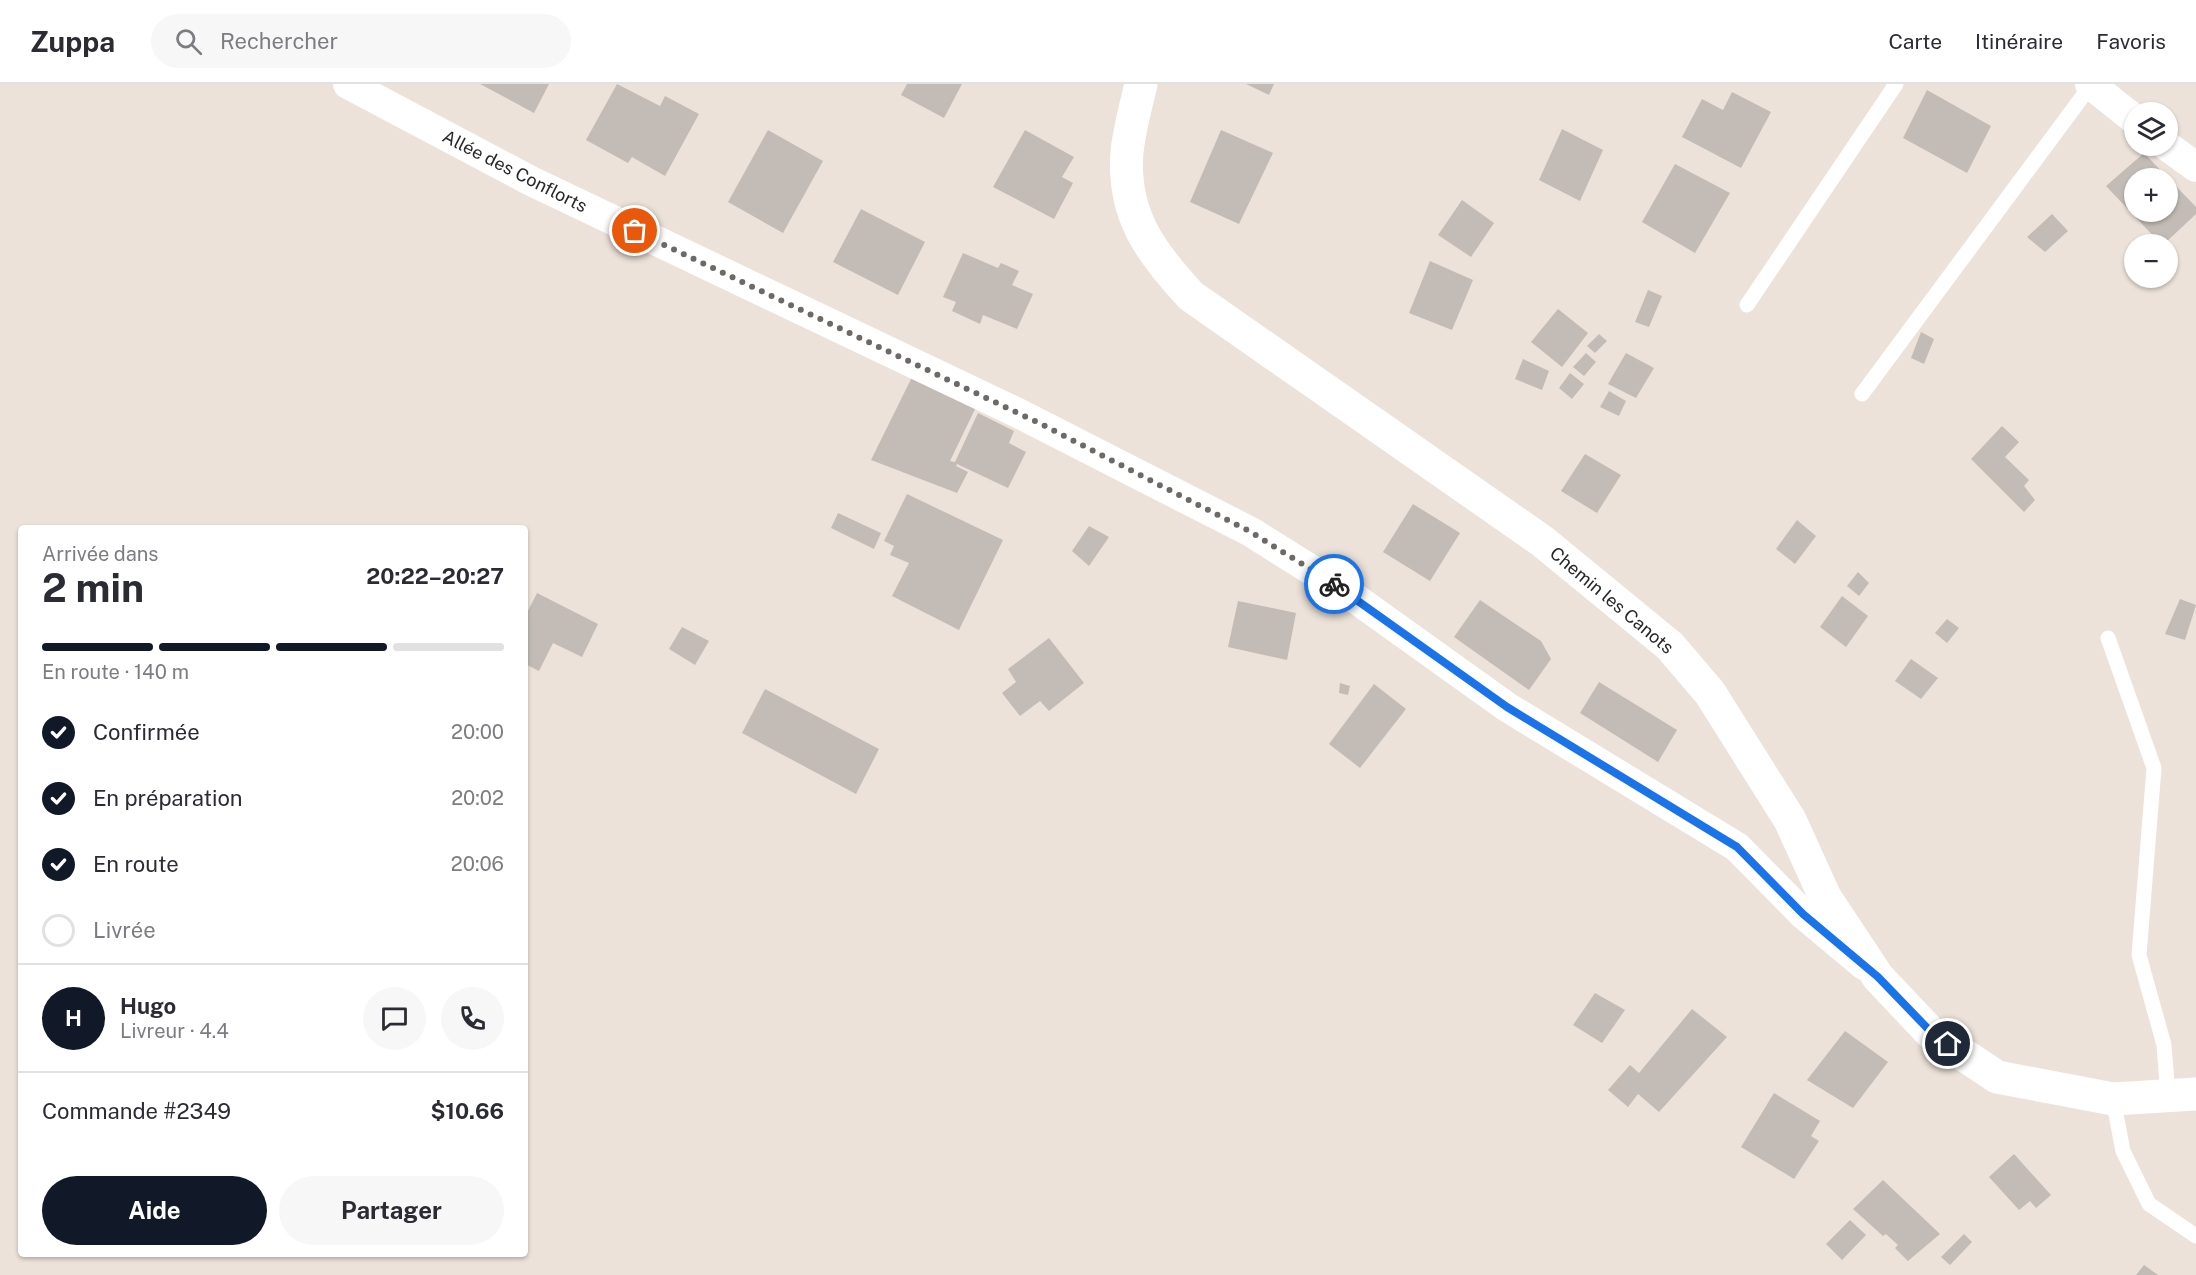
<!DOCTYPE html>
<html lang="fr">
<head>
<meta charset="utf-8">
<style>
  body { margin:0; font-family:"Public Sans",sans-serif; background:#f7f7f7; color:#2b2b33; height:100vh; display:flex; flex-direction:column; font-size:22px; white-space:nowrap }
  * { box-sizing:border-box; margin:0 }
  p { font-size:20px; color:#7c7c81 }
  .icon { flex:none; width:33px; height:33px; fill:none; stroke:currentColor; stroke-width:2; stroke-linecap:round; stroke-linejoin:round }
  .map { position:relative; flex:1; overflow:hidden }
  .panel { position:absolute; left:18px; top:441px; width:510px; height:732px; display:flex; flex-direction:column; background:#fff; border-radius:6px; box-shadow:0 2px 4px #0004 }
  .panel>* { flex:none }
  .buttons { position:absolute; left:2124px; top:18px; display:grid; gap:12px }
  .buttons a { display:grid; place-items:center; width:54px; height:54px; border-radius:50%; background:#fff; box-shadow:0 2px 4px #0004; font-size:30px }
  .pin { position:absolute; display:grid; place-items:center; width:51px; height:51px; color:#fff; margin:-26px; border:3px solid #fff; border-radius:50%; box-shadow:0 2px 6px #0007 }
  .courier { position:absolute; display:grid; place-items:center; width:60px; height:60px; margin:-30px; border:4px solid #1a73e8; border-radius:50%; background:#fff; color:#222; box-shadow:0 2px 8px #0007 }
  .headline em { font-style:normal; font-weight:700 }
  .headline div { display:flex; flex-direction:column-reverse }
  .headline { display:flex; align-items:center; justify-content:space-between; height:102px; padding:0 24px }
  h1 { font-size:39px; font-weight:700; line-height:45px }
  .bar { display:grid; grid-template-columns:repeat(4,1fr); gap:9px 6px; align-content:center; height:72px; padding:0 24px }
  .bar i { height:8px; border-radius:4px; background:#e1e1e2 }
  .bar .current { background:#111827 }
  .bar p { grid-column:span 4 }
  .line { display:flex; align-items:center; gap:15px; padding:0 24px; border-top:2px solid #e1e1e2 }
  .line div { flex:1 }
  .round { display:grid; place-items:center; flex:none; width:63px; height:63px; border-radius:32px; background:#f7f7f7 }
  ol { padding:0 24px; list-style:none }
  li { display:flex; align-items:center; gap:18px; height:66px }
  li p { margin-inline-start:auto }
  li .icon { padding:6px; border-radius:50%; background:#111827; color:#fff; stroke-width:4 }
  li:last-child { color:#7c7c81 }
  li i { width:33px; height:33px; border:3px solid #e1e1e2; border-radius:50% }
  .primary-button { display:flex; gap:12px; margin-top:auto; padding:12px 24px }
  .primary-button a { flex:1; height:69px; border-radius:36px; background:#111827; color:#fff; font-size:24px; font-weight:700; line-height:69px; text-align:center }
  .primary-button a+a { background:#f7f7f7; color:#2b2b33 }
  header { display:flex; align-items:center; gap:36px; box-sizing:border-box; height:84px; padding:0 30px; background:#fff; border-bottom:2px solid #e1e1e2 }
  header strong { font-size:28px }
  nav { display:flex; gap:33px; margin-inline-start:auto; font-size:21px }
  .search { width:420px; height:54px; background:#f7f7f7; display:flex; align-items:center; gap:15px; box-sizing:border-box; padding:0 21px; border-radius:33px; color:#7c7c81; font-size:22px }
  .map>svg:first-child { display:block }
  .building { fill:#c3bcb6; fill-rule:evenodd }
  .lines { fill:none; stroke-linecap:round; stroke-linejoin:round }
  .service { stroke:#fff; stroke-width:15 }
  .minor { stroke:#fff; stroke-width:30 }
  .tertiary { stroke:#fff; stroke-width:33 }
  .done { stroke:#6d6966; stroke-width:6; stroke-dasharray:0 10.8 }
  .route { stroke:#1a73e8; stroke-width:8 }
  .labels { text-anchor:middle; dominant-baseline:central; stroke-width:4.5; stroke-linejoin:round; paint-order:stroke }
  .street-label { font-size:18px; fill:#282828; stroke:#fff }
</style>
</head>
<body>
<header>
<strong>Zuppa</strong>
<div class="search"><svg class="icon" aria-label="search" viewBox="0 0 24 24"><circle cx="10" cy="10" r="6"/><path d="M15 15l6 6"/></svg>Rechercher</div>
<nav><a>Carte</a><a>Itinéraire</a><a>Favoris</a></nav>
</header>
<div class="map">
<svg width="2196" height="1191" viewBox="0 0 2196 1191">
  <rect width="100%" height="100%" fill="#ece2d9"/>
  <g class="building">
    <path d="M 480,0 L 549,0 L 534,29 Z"/>
    <path d="M 617,0 L 660,22 L 665,12 L 699,30 L 665,92 L 632,73 L 628,79 L 586,56 Z"/>
    <path d="M 907,0 L 962,0 L 944,34 L 901,11 Z"/>
    <path d="M 1246,0 L 1274,0 L 1269,11 Z"/>
    <path d="M 1927,6 L 1991,42 L 1967,89 L 1903,54 Z"/>
    <path d="M 1732,8 L 1771,28 L 1741,84 L 1682,53 L 1702,15 L 1723,26 Z"/>
    <path d="M 1562,45 L 1603,66 L 1580,117 L 1539,96 Z"/>
    <path d="M 768,46 L 823,77 L 783,149 L 728,118 Z"/>
    <path d="M 1025,46 L 1074,73 L 1062,93 L 1073,99 L 1054,135 L 993,103 Z"/>
    <path d="M 1221,46 L 1273,69 L 1239,140 L 1190,118 Z"/>
    <path d="M 2144,69 L 2196,123 L 2196,130 L 2164,160 L 2161,160 L 2106,102 ZM 2134,94 L 2168,94 L 2168,128 L 2134,128 Z"/>
    <path d="M 1675,80 L 1730,109 L 1695,169 L 1642,138 Z"/>
    <path d="M 1462,116 L 1494,139 L 1471,173 L 1438,151 Z"/>
    <path d="M 861,125 L 925,158 L 898,211 L 833,178 Z"/>
    <path d="M 2052,130 L 2068,147 L 2045,168 L 2027,153 Z"/>
    <path d="M 963,169 L 998,184 L 1001,179 L 1019,187 L 1012,201 L 1033,210 L 1017,245 L 983,231 L 980,240 L 952,227 L 956,218 L 943,213 Z"/>
    <path d="M 1430,177 L 1473,196 L 1452,246 L 1409,229 Z"/>
    <path d="M 1648,206 L 1662,212 L 1649,243 L 1635,238 Z"/>
    <path d="M 1558,225 L 1588,249 L 1562,283 L 1531,258 Z"/>
    <path d="M 1921,248 L 1934,255 L 1924,280 L 1911,274 Z"/>
    <path d="M 1599,250 L 1607,257 L 1595,269 L 1587,262 Z"/>
    <path d="M 1586,269 L 1596,278 L 1584,292 L 1573,283 Z"/>
    <path d="M 1626,269 L 1654,284 L 1636,314 L 1608,300 Z"/>
    <path d="M 1523,275 L 1549,287 L 1542,306 L 1515,295 Z"/>
    <path d="M 1570,289 L 1584,300 L 1572,315 L 1559,304 Z"/>
    <path d="M 913,291 L 977,321 L 950,377 L 955,378 L 978,329 L 1014,347 L 1009,359 L 1026,368 L 1008,404 L 957,380 L 956,382 L 968,388 L 957,409 L 871,376 Z"/>
    <path d="M 1609,307 L 1626,317 L 1619,332 L 1600,323 Z"/>
    <path d="M 2002,342 L 2019,358 L 2005,373 L 2029,396 L 2024,402 L 2035,416 L 2024,428 L 1971,375 Z"/>
    <path d="M 1585,370 L 1621,391 L 1597,429 L 1561,407 Z"/>
    <path d="M 907,410 L 1003,456 L 959,546 L 892,512 L 909,479 L 890,471 L 894,462 L 884,457 Z"/>
    <path d="M 1413,420 L 1460,449 L 1430,497 L 1383,468 Z"/>
    <path d="M 838,429 L 881,449 L 874,465 L 831,444 Z"/>
    <path d="M 1797,436 L 1816,452 L 1795,480 L 1776,465 Z"/>
    <path d="M 1089,442 L 1109,453 L 1089,482 L 1072,467 Z"/>
    <path d="M 1858,488 L 1869,499 L 1859,512 L 1847,502 Z"/>
    <path d="M 537,509 L 598,540 L 582,573 L 553,559 L 539,587 L 525,580 L 525,533 Z"/>
    <path d="M 1842,512 L 1868,532 L 1846,563 L 1820,543 Z"/>
    <path d="M 2180,515 L 2196,521 L 2185,556 L 2165,550 Z"/>
    <path d="M 1480,516 L 1541,557 L 1551,575 L 1529,606 L 1454,553 Z"/>
    <path d="M 1238,517 L 1296,529 L 1287,576 L 1228,563 Z"/>
    <path d="M 1947,535 L 1959,544 L 1947,559 L 1935,549 Z"/>
    <path d="M 682,543 L 709,557 L 695,581 L 669,565 Z"/>
    <path d="M 1049,554 L 1084,599 L 1049,627 L 1040,617 L 1020,632 L 1002,609 L 1016,598 L 1008,585 Z"/>
    <path d="M 1911,575 L 1938,594 L 1921,615 L 1895,597 Z"/>
    <path d="M 1599,598 L 1677,646 L 1658,678 L 1580,629 Z"/>
    <path d="M 1340,599 L 1350,602 L 1348,611 L 1339,609 Z"/>
    <path d="M 1374,600 L 1406,625 L 1360,684 L 1329,660 Z"/>
    <path d="M 765,605 L 879,665 L 856,710 L 742,649 Z"/>
    <path d="M 1595,909 L 1625,926 L 1602,959 L 1573,941 Z"/>
    <path d="M 1692,925 L 1727,953 L 1659,1028 L 1638,1010 L 1628,1023 L 1608,1006 L 1630,981 L 1639,989 Z"/>
    <path d="M 1845,947 L 1888,978 L 1853,1024 L 1807,996 Z"/>
    <path d="M 1774,1009 L 1820,1037 L 1811,1052 L 1819,1057 L 1794,1095 L 1741,1063 Z"/>
    <path d="M 2014,1070 L 2051,1111 L 2036,1124 L 2030,1117 L 2019,1126 L 1989,1093 Z"/>
    <path d="M 1883,1096 L 1940,1150 L 1908,1177 L 1895,1164 L 1898,1161 L 1886,1150 L 1883,1152 L 1853,1125 Z"/>
    <path d="M 1850,1136 L 1866,1151 L 1842,1176 L 1826,1160 Z"/>
    <path d="M 1964,1150 L 1972,1158 L 1950,1181 L 1941,1173 Z"/>
    <path d="M 2144,1181 L 2158,1191 L 2136,1191 Z"/>
  </g>
  <g class="lines">
    <g class="service">
      <path d="M 1747,221 L 1896,0"/>
      <path d="M 1862,310 L 2091,1"/>
      <path d="M 2108,554 L 2154,684 L 2139,871 L 2164,961 L 2168,1012"/>
      <path d="M 2113,1015 L 2123,1067 L 2149,1120 L 2196,1152"/>
    </g>
    <g class="minor">
      <path d="M 348,0 L 531,97 L 1020,330 L 1251,448 L 1345,507 L 1507,623 L 1737,763 L 1803,830 L 1864,881"/>
      <path d="M 2090,0 L 2134,35"/>
      <path d="M 2167,62 L 2196,83"/>
    </g>
    <path class="tertiary" d="M 1141,0 C 1136,22 1129,46 1127,68 C 1122,131 1151,169 1191,212 L 1542,457 L 1670,562 L 1710,609 L 1790,736 L 1825,813 L 1878,893 L 1931,949 L 1997,993 L 2113,1015 L 2196,1010"/>
  </g>
  <g class="lines">
    <path class="done" d="M 635,147 L 1041,340 L 1251,448 L 1334,500"/>
    <path class="route" d="M 1334,500 L 1507,623 L 1737,763 L 1803,830 L 1878,893 L 1932,949 L 1948,960"/>
  </g>
  <g class="labels">
    <g class="street-label">
      <text transform="translate(515 87) rotate(27)">Allée des Conflorts</text>
      <text transform="translate(1612 516) rotate(40)">Chemin les Canots</text>
    </g>
  </g>
</svg>
<div class="buttons">
<a><svg class="icon" aria-label="layers" viewBox="0 0 24 24"><path d="M12 4l9 5-9 5-9-5zM3 14l9 5 9-5"/></svg></a>
<a>+</a>
<a>−</a>
</div>
<div class="pin" style="left:635px;top:147px;background:#ea580c"><svg class="icon" aria-label="bag" viewBox="0 0 24 24"><path d="M5 8h14l-1 12H6zM9 8a3 3 0 0 1 6 0"/></svg></div>
<div class="pin" style="left:1948px;top:960px;background:#1f2937"><svg class="icon" aria-label="home" viewBox="0 0 24 24"><path d="M3 11l9-7 9 7M6 9v11h12V9"/></svg></div>
<div class="courier" style="left:1334px;top:500px"><svg class="icon" aria-label="bike" viewBox="0 0 24 24"><circle cx="6" cy="16" r="4"/><circle cx="18" cy="16" r="4"/><path d="M6 16l4-8h5l3 8M10 8l3 8H6M13 5h3"/></svg></div>
<section class="panel">
<div class="headline"><div><h1>2 min</h1><p>Arrivée dans</p></div><em>20:22–20:27</em></div>
<div class="bar"><i class="current"></i><i class="current"></i><i class="current"></i><i></i><p>En route · 140 m</p></div>
<ol>
<li><svg class="icon" aria-label="check" viewBox="0 0 24 24"><path d="M5 12l5 5 9-10"/></svg>Confirmée<p>20:00</p></li>
<li><svg class="icon" aria-label="check" viewBox="0 0 24 24"><path d="M5 12l5 5 9-10"/></svg>En préparation<p>20:02</p></li>
<li><svg class="icon" aria-label="check" viewBox="0 0 24 24"><path d="M5 12l5 5 9-10"/></svg>En route<p>20:06</p></li>
<li><i></i>Livrée</li>
</ol>
<div class="line" style="height:108px"><b class="round" style="background:#111827;color:#fff">H</b><div><b>Hugo</b><p>Livreur · 4.4</p></div><a class="round"><svg class="icon" aria-label="chat" viewBox="0 0 24 24"><path d="M4 5h16v11H9l-5 4z"/></svg></a><a class="round"><svg class="icon" aria-label="phone" viewBox="0 0 24 24"><path d="M5 4h4l2 5-3 2q2 4 5 5l2-3 5 2v4C11 20 4 13 5 4z"/></svg></a></div>
<div class="line" style="height:78px"><div>Commande #2349</div><b>$10.66</b></div>
<div class="primary-button"><a>Aide</a><a>Partager</a></div>
</section>
</div>
</body>
</html>
